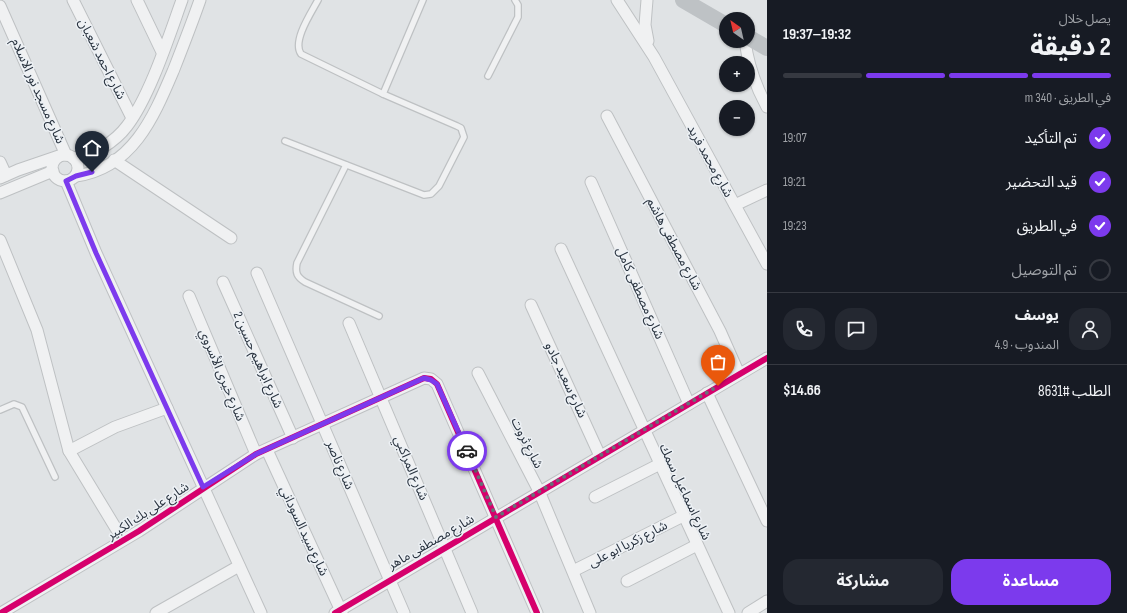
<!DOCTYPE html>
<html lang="ar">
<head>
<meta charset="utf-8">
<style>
  body { margin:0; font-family:"Sofia Sans Condensed","Noto Sans Arabic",sans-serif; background:#242831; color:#f1f3f6; direction:rtl; height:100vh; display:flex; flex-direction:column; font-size:15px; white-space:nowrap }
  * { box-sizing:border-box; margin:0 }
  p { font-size:13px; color:#9ea1a6 }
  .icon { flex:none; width:22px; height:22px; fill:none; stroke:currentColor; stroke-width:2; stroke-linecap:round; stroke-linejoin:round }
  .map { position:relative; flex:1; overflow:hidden; direction:ltr }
  .details { display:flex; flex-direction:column; background:#171b24; width:360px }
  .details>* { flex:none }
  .needle { width:26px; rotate:326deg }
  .buttons { position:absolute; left:719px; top:12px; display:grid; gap:8px }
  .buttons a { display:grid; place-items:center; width:36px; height:36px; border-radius:50%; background:#171b24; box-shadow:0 1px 3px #0004; font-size:20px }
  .pin { position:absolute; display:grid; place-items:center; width:34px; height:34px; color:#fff; margin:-41px -17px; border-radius:50% 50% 50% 0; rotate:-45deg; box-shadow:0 0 4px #0007 }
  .pin .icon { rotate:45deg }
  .courier { position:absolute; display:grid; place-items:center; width:40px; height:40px; margin:-20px; border:3px solid #7c3aed; border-radius:50%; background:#fff; color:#222; box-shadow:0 1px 5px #0007 }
  .summary em { font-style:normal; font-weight:700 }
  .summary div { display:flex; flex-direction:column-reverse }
  .summary { display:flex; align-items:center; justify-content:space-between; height:68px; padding:0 16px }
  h1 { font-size:26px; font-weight:700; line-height:30px }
  .bar { display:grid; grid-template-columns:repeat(4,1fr); gap:6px 4px; align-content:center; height:48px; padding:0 16px }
  .bar i { height:5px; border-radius:3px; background:#363941 }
  .bar .on { background:#7c3aed }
  .bar p { grid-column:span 4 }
  .line { display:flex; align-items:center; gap:10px; padding:0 16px; border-top:1px solid #363941 }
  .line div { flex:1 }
  .round { display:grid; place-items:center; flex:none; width:42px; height:42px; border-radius:16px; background:#242831 }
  ol { padding:0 16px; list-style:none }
  li { display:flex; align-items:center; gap:12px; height:44px }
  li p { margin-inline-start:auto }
  li .icon { padding:4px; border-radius:50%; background:#7c3aed; color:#fff; stroke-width:4 }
  li:last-child { color:#9ea1a6 }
  li i { width:22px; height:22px; border:2px solid #363941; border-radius:50% }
  .primary-button { display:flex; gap:8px; margin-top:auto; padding:8px 16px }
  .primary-button a { flex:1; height:46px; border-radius:16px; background:#7c3aed; color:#fff; font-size:16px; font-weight:700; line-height:46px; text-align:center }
  .primary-button a+a { background:#242831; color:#f1f3f6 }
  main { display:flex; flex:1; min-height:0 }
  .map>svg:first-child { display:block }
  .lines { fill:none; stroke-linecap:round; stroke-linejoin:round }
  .service-casing { stroke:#bec1c3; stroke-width:8 }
  .minor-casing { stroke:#bec1c3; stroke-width:13 }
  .service { stroke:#f0f1f2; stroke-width:5.5 }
  .minor { stroke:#f0f1f2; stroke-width:11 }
  .secondary { stroke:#bec2c5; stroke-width:16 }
  .cycleway-casing { stroke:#edf1f5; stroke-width:8 }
  .cycleway { stroke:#d6006c; stroke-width:6 }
  .done { stroke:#687078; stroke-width:4; stroke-dasharray:0 7.2 }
  .route { stroke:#7c3aed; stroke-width:5 }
  .labels { text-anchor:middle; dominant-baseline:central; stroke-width:3; stroke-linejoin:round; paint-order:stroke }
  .street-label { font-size:13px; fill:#28323e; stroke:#edf1f5 }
</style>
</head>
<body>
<main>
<section class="details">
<div class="summary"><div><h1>2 دقيقة</h1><p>يصل خلال</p></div><em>19:32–19:37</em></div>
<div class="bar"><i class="on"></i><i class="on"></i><i class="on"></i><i></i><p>في الطريق · 340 m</p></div>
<ol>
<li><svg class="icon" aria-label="check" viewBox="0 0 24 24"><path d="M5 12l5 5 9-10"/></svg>تم التأكيد<p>19:07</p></li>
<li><svg class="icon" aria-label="check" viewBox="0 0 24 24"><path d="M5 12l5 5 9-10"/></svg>قيد التحضير<p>19:21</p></li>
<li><svg class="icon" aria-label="check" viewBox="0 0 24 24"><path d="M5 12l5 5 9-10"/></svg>في الطريق<p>19:23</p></li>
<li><i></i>تم التوصيل</li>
</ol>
<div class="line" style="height:72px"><a class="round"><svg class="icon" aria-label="person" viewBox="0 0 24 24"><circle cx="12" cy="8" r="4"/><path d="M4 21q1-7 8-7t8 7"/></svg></a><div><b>يوسف</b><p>المندوب · 4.9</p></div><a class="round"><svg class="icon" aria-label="chat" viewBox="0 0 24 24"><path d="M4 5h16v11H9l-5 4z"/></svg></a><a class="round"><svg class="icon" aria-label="phone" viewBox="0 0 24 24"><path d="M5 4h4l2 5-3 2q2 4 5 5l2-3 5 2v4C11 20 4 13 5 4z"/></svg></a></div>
<div class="line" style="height:52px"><div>الطلب #8631</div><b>$14.66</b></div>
<div class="primary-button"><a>مساعدة</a><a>مشاركة</a></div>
</section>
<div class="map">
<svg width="767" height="613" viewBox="0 0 767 613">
  <rect width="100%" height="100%" fill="#e0e3e5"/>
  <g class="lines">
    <defs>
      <g id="service">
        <path d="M 488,76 L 518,17 L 518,5 L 515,0"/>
        <path d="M 383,94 L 423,0"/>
        <path d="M 285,141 L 424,195 L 431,194 L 439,186 L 464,137 L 461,128 L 457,126 L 383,94 L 301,54 C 292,41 311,13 318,0"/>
        <path d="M 346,165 L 297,263 C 295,273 297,277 305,282 L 379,316"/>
        <path d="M 0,410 L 14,404 L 22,407 L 55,477"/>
      </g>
      <g id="minor">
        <path d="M 73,0 L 132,118"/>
        <path d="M 137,0 L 162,52"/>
        <path d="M 617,0 L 654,57 L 767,264"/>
        <path d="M 647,0 L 645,25 L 648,41"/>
        <path d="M 0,6 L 66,155"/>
        <path d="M 745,41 C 748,65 755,85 767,107"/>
        <path d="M 607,116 L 720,331 L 739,374"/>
        <circle cx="65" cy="168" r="13"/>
        <path d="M 73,158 C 94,155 115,142 127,126 C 150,96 169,36 182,0"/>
        <path d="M 114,160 L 231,238"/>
        <path d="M 0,162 L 6,175"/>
        <path d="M 76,176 C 133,168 154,116 174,69 C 183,46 192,23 200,0"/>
        <path d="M 0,178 L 18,170 L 59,156"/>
        <path d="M 66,181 L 96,253 L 261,613"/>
        <path d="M 591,182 L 689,404"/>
        <path d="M 0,193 L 53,171"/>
        <path d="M 735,205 L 767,190"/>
        <path d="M 0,240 L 37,330 L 69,451 L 123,540"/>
        <path d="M 561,249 L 729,613"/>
        <path d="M 257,273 L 404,613"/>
        <path d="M 223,282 L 293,438"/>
        <path d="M 189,296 L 256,454"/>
        <path d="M 531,305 L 600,456"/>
        <path d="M 349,323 L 472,613"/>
        <path d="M 478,373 L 539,491 L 590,613"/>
        <path d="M 707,393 L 767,521"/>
        <path d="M 267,450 L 342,613"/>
        <path d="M 69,451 L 115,427 L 167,408"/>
        <path d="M 595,497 L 660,464"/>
        <path d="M 573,571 L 683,516"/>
        <path d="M 627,581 L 697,545"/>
        <path d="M 1,613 L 139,531 L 256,454 L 424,378 L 431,379 L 437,384 L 537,613"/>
        <path d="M 156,613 L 239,566"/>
        <path d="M 335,613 L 767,358"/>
        <path d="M 748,613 L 767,601"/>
      </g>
    </defs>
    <use href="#service" class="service-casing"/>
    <use href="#minor" class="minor-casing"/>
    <use href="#service" class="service"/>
    <use href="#minor" class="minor"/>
    <g class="secondary">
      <path d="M 683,0 L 726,25"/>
      <path d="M 748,37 L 767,48"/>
    </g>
    <defs>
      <g id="cycleway">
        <path d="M 1,613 L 139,531 L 256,454 L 424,378 L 431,379 L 437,384 L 537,613"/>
        <path d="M 335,613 L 767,358"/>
      </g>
    </defs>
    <use href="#cycleway" class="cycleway-casing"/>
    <use href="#cycleway" class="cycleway"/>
  </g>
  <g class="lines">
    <path class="done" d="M 467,451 L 496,517 L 718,386"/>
    <path class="route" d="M 92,172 L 76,176 L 66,181 L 96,253 L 203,487 L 256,454 L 424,378 L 431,380 L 437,384 L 467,451"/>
  </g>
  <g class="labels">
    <g class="street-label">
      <text transform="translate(102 59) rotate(63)">شارع احمد شعبان</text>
      <text transform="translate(38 91) rotate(66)">شارع مسجد نور الاسلام</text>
      <text transform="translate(710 161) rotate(61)">شارع محمد فريد</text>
      <text transform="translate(674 244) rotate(62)">شارع مصطفى هاشم</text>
      <text transform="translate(640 293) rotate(66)">شارع مصطفى كامل</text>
      <text transform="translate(258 360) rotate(66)">شارع ابراهيم حسين 2</text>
      <text transform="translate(222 375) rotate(67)">شارع خيرى الأسروي</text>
      <text transform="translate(566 380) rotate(65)">شارع سعيد جادو</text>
      <text transform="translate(527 443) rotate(63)">شارع ثروت</text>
      <text transform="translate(340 465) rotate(67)">شارع ناصر</text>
      <text transform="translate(411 468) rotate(67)">شارع المراكبي</text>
      <text transform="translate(685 492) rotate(65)">شارع اسماعيل سمك</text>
      <text transform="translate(148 511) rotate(-33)">شارع على بك الكبير</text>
      <text transform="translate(304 531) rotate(65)">شارع سيد السوداني</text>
      <text transform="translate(431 542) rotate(-30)">شارع مصطفى ماهر</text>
      <text transform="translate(628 544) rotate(-27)">شارع زكريا ابو على</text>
    </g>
  </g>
</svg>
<div class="buttons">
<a><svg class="needle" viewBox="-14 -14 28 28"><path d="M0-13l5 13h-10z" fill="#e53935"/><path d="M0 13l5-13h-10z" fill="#9ea1a6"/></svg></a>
<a>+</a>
<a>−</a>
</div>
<div class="pin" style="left:718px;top:386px;background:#ea580c"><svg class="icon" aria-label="bag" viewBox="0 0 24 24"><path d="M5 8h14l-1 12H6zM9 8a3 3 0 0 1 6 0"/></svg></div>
<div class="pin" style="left:92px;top:172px;background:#1f2937"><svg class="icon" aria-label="home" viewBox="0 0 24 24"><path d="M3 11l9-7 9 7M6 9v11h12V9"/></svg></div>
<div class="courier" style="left:467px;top:451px"><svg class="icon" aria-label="car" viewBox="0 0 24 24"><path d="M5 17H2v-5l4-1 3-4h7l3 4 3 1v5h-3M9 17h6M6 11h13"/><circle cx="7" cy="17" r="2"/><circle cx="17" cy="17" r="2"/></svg></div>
</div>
</main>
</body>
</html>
